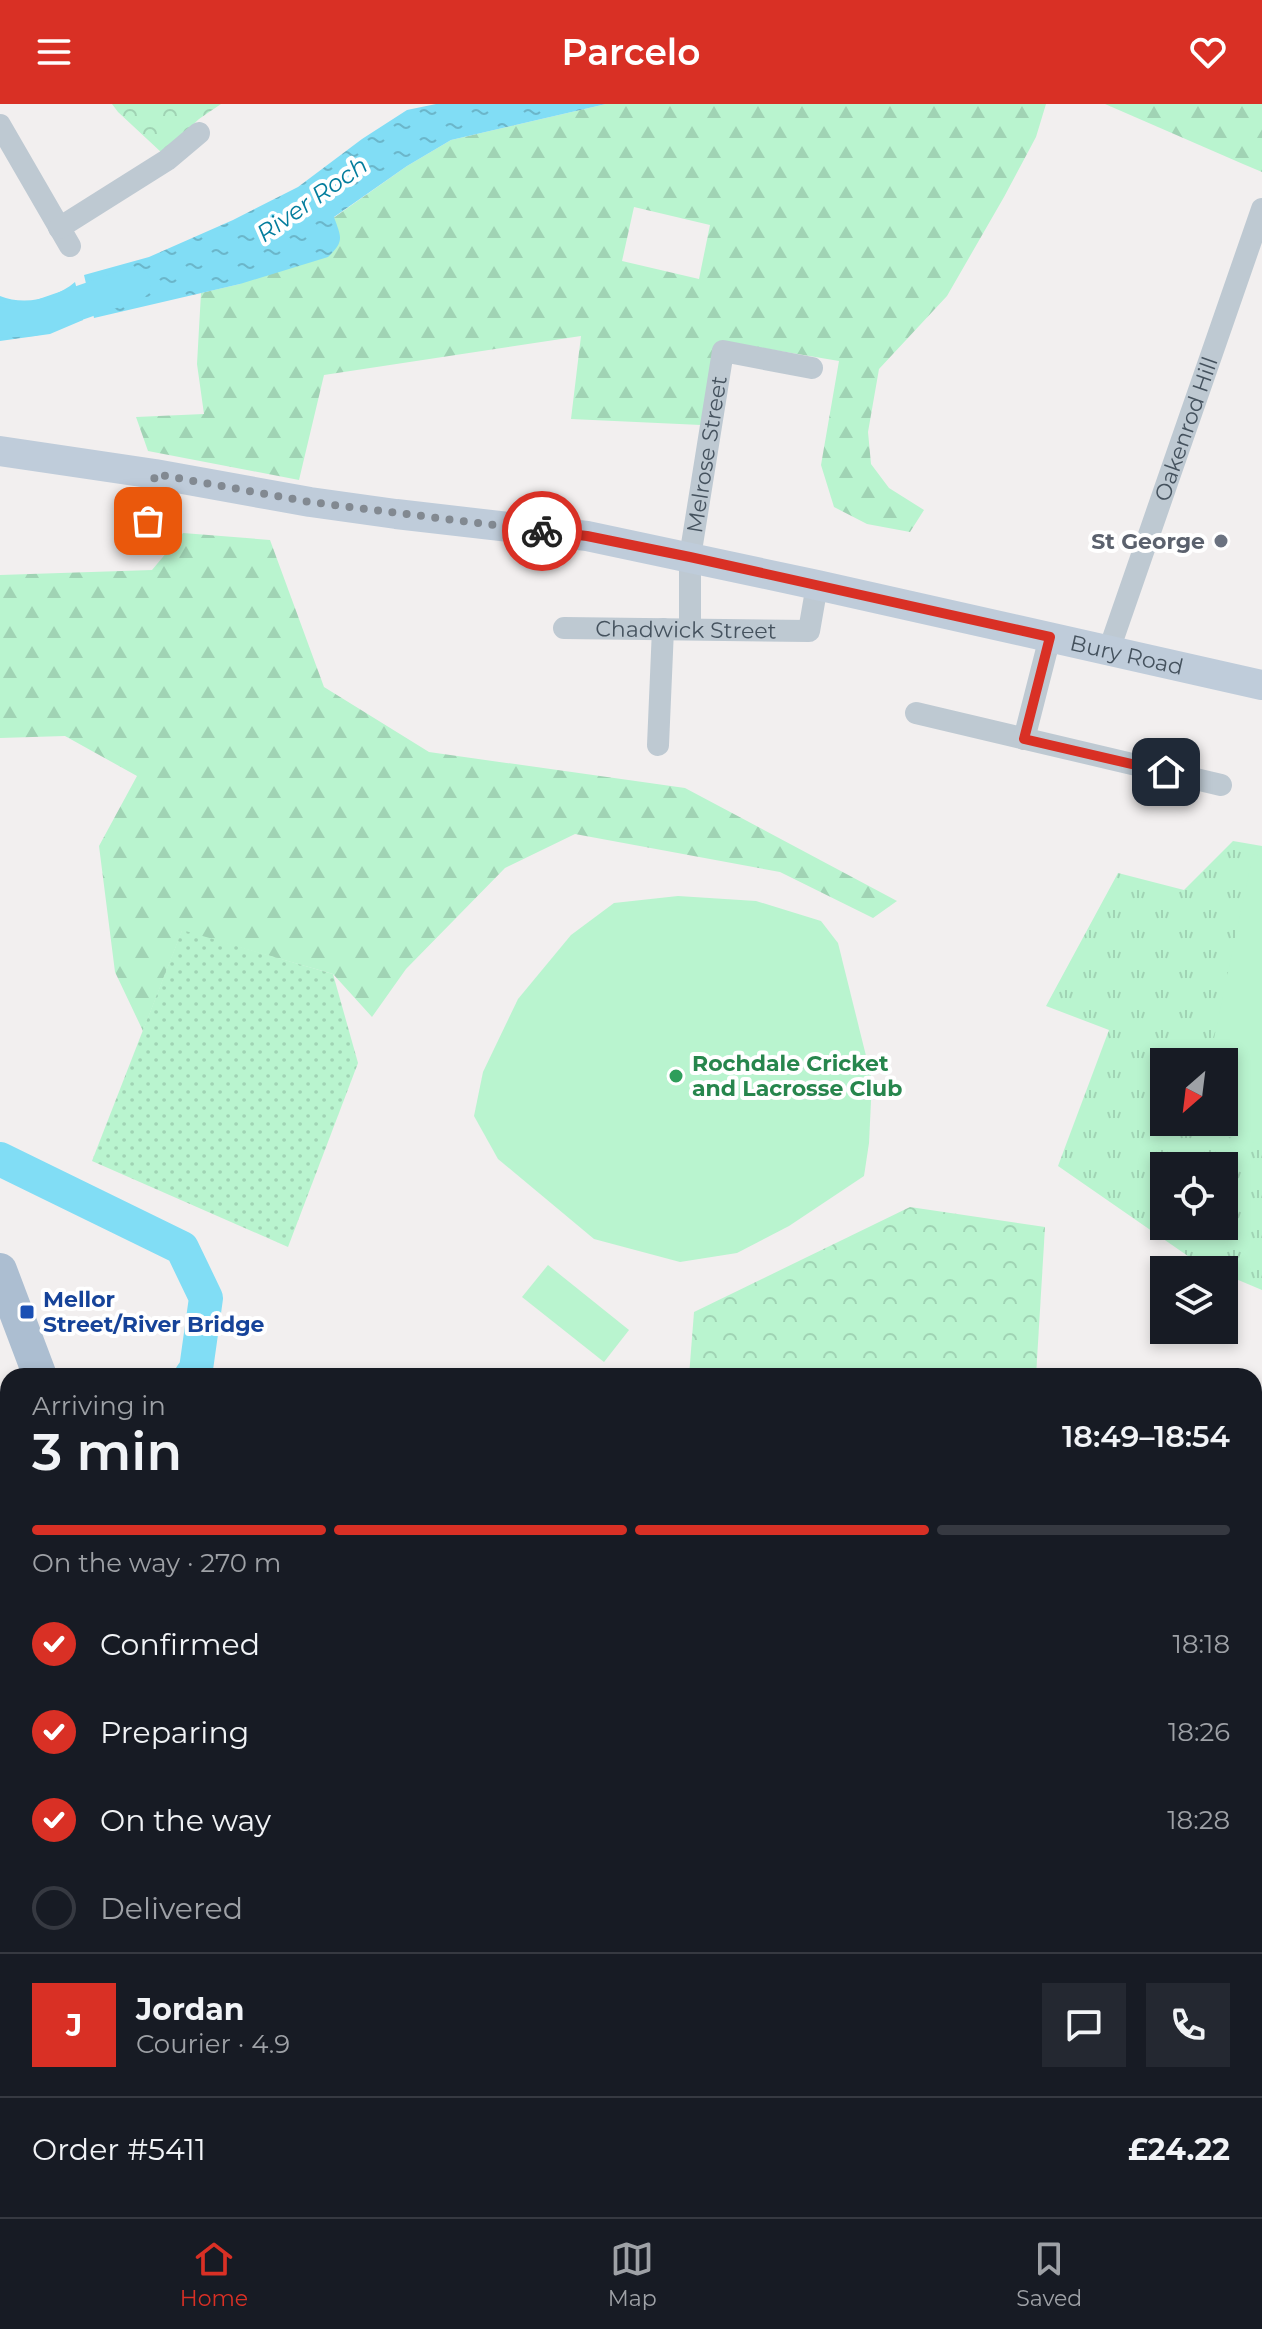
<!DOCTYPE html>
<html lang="en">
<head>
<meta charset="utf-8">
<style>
  body { margin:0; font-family:Montserrat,sans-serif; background:#242831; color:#f1f3f6; height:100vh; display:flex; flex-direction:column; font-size:30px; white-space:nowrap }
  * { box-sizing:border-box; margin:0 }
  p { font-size:26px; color:#9ea1a6 }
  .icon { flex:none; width:44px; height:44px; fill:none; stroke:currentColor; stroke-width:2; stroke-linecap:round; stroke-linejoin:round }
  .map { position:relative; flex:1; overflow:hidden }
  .panel { position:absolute; left:0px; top:1264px; width:1262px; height:850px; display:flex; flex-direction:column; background:#171b24; border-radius:24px 24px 0 0; box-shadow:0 4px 12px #0003 }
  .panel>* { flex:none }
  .needle { width:52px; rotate:208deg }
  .controls { position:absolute; left:1150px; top:944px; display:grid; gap:16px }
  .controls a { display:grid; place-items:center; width:88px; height:88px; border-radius:0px; background:#171b24; box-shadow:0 4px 12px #0003; font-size:40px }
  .pin { position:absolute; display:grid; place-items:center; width:68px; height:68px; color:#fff; margin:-34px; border-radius:16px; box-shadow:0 4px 12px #0006 }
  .courier { position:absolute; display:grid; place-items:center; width:80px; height:80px; margin:-40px; border:6px solid #d93025; border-radius:50%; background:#fff; color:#222; box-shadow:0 2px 10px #0007 }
  .head em { font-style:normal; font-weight:600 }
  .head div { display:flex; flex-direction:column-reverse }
  .head { display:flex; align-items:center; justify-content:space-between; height:136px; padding:0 32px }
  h1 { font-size:52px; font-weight:600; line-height:60px }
  .bar { display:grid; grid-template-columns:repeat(4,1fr); gap:12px 8px; align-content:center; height:96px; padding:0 32px }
  .bar i { height:10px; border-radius:6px; background:#363941 }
  .bar .on { background:#d93025 }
  .bar p { grid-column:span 4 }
  .line { display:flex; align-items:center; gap:20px; padding:0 32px; border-top:2px solid #363941 }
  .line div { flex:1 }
  .round { display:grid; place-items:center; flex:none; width:84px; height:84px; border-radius:0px; background:#242831 }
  ol { padding:0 32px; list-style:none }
  li { display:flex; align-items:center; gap:24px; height:88px }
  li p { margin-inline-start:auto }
  li .icon { padding:8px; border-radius:50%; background:#d93025; color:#fff; stroke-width:4 }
  li:last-child { color:#9ea1a6 }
  li i { width:44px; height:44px; border:4px solid #363941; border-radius:50% }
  header { display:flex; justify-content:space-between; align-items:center; height:104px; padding:0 32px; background:#d93025; color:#fff; font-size:36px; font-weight:600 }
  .tabs { display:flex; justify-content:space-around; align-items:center; height:112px; border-top:2px solid #363941; background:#171b24; font-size:22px; color:#9ea1a6 }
  .tabs a { display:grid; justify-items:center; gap:4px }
  .tabs .on { color:#d93025 }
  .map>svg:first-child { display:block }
  .grass { fill:url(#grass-tufts); fill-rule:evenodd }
  .forest { fill:url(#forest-firs); fill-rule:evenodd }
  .park { fill:url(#park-crowns) }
  .garden { fill:url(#garden-dots) }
  .pitch { fill:#b9f4cf }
  .water { fill:url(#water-ripples) }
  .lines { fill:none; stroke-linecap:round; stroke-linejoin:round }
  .river { stroke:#81ddf5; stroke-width:34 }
  .street { stroke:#bec9d2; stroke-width:22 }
  .secondary { stroke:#bfccda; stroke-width:30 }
  .primary { stroke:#acbed1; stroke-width:34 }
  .done { stroke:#828991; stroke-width:8; stroke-dasharray:0 14.4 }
  .route { stroke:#d93025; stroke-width:10 }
  .worship-dot { fill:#6b7280; stroke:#fff; stroke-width:3 }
  .leisure-dot { fill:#2e9e5b; stroke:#fff; stroke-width:3 }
  .transit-dot { fill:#1a4fb4; stroke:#fff; stroke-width:3 }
  .labels { text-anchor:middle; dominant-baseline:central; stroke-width:8; stroke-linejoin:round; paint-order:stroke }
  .street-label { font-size:22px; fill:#45525e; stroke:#fff }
  .worship-label { font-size:22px; font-weight:bold; fill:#5b616d; stroke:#fff; text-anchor:end }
  .leisure-label { font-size:22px; font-weight:bold; fill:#27864d; stroke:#fff; text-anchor:start }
  .transit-label { font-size:22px; font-weight:bold; fill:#164399; stroke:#fff; text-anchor:start }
  .water-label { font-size:24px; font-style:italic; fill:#037d9d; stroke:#fff }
</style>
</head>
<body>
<header><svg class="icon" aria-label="menu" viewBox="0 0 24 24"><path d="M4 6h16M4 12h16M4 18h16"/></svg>Parcelo<svg class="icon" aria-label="heart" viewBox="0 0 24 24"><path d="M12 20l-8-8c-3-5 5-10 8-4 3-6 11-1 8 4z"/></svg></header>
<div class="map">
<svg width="1262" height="2113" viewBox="0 0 1262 2113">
  <defs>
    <pattern id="grass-tufts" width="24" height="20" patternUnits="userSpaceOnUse" patternTransform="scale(2)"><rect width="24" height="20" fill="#b9f4cf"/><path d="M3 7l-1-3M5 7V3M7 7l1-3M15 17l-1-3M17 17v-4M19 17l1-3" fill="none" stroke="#a0d3b4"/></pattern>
    <pattern id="forest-firs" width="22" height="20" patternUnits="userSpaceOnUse" patternTransform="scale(2)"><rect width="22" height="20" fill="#b9f4cf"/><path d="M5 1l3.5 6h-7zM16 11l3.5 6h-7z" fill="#a0d3b4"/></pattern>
    <pattern id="park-crowns" width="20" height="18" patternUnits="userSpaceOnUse" patternTransform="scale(2)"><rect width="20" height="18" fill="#b9f4cf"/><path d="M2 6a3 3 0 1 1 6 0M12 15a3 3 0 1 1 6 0" fill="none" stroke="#a0d3b4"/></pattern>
    <pattern id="garden-dots" width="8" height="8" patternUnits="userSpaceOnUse" patternTransform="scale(2)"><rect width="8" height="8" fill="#b9f4cf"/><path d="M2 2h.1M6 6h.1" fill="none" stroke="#a0d3b4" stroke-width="1.8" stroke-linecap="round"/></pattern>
    <pattern id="water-ripples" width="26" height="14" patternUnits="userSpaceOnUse" patternTransform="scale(2)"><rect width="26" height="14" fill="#81ddf5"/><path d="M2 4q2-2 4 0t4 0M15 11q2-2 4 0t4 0" fill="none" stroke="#6bb6ca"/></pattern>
  </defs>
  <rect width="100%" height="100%" fill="#f2efef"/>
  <path class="grass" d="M 1233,737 L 1262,742 L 1262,1186 L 1224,1170 L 1224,1166 L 1214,1166 L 1198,1159 L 1058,1062 L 1109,926 L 1046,902 L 1118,769 L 1184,786 ZM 1164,958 L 1224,958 L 1224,1018 L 1164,1018 ZM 1164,1062 L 1224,1062 L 1224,1122 L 1164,1122 Z"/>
  <g class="forest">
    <path d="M 606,0 L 1046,0 L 1036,33 L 1004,93 L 947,192 L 879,265 L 868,328 L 871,360 L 889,384 L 924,406 L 910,428 L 867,420 L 834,403 L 821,361 L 839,257 L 720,237 L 701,321 L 571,315 L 581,232 L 324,271 L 299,376 L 148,347 L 136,313 L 204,310 L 197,260 L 201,189 L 240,180 L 407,62 L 451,36 ZM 634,103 L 710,121 L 699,175 L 622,157 Z"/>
    <path d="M 1105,0 L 1262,0 L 1262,68 L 1243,60 Z"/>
    <path d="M 183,429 L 270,436 L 324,583 L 429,648 L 685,684 L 897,797 L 873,814 L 780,768 L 575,730 L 505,764 L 406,865 L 372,913 L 333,870 L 182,827 L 143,927 L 115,868 L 99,742 L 137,672 L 65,632 L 0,634 L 0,471 L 152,466 Z"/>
  </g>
  <g class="park">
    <path d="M 112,0 L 221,0 L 199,15 L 162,49 L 118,8 Z"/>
    <path d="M 910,1103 L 1045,1123 L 1036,1272 L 689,1272 L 694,1208 Z"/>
  </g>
  <path class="garden" d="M 182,826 L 333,870 L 358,959 L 288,1143 L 92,1057 Z"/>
  <g class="pitch">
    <path d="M 1253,750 L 1262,752 L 1262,1040 L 1195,1026 L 1197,1018 L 1224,1018 L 1224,958 L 1209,958 Z"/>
    <path d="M 678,792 L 756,797 L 821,817 L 838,839 L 872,976 L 869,1039 L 864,1072 L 789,1122 L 737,1149 L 680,1158 L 594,1135 L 498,1055 L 474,1012 L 483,968 L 518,895 L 571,831 L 614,799 Z"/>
    <path d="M 548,1161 L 629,1226 L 604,1258 L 522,1193 Z"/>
  </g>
  <g class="water">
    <path d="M 436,0 L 606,0 L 451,36 L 407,62 L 334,113 C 341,133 345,137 328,153 L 240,180 L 94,214 L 84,171 L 149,153 L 233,116 L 298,83 L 362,35 L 407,6 Z"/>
    <path d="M 75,178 L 83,208 L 83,216 L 50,230 L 0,237 L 0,192 C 24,202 55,195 75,178 Z"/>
  </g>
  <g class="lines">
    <g class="river">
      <path d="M 0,217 L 33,215 L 134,180"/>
      <path d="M 0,1055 L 182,1144 L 206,1194 L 196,1265 L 191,1272"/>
      <path d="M 0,1454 L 8,1448"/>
    </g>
    <g class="street">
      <path d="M 0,21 L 70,142"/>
      <path d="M 59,124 L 167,56 L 199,29"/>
      <path d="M 145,440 L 155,370"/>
      <path id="s1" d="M 564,524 L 809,527 L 817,481"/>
      <path id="s2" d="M 690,525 L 690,453 L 723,247 L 812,264"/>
      <path id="s3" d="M 1109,546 L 1262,105"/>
      <path d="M 916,609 L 1221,681"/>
      <path d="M 1024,635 L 1050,533"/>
      <path d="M 658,641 L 663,525"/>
      <path d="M 1254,1621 L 1262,1624"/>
      <path d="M 0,2081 L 8,2060"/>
      <path d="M 148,2106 L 158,2113"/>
      <path d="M 482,2113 L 483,2106"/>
    </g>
    <g class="secondary">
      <path id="s4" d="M 0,347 L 155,370 L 310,398 L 396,410 L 587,432 L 817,481 L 1262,581"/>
      <path d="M 1254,2015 L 1262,2001"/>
      <path d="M 1203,2113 L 1206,2106"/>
    </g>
    <g class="primary">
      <path d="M 0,1166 L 40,1272"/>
      <path d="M 0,1713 L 8,1686"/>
    </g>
  </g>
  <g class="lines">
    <path class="done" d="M 148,417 L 155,370 L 310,398 L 542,427"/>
    <path class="route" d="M 542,427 L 587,432 L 690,453 L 1050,533 L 1024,635 L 1166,668"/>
  </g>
  <circle class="worship-dot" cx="1221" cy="437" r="8"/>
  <circle class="leisure-dot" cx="676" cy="972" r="8"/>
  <rect class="transit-dot" x="19" y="1200" width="16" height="16" rx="4"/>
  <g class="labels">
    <g class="street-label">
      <text stroke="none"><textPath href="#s3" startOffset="234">Oakenrod Hill</textPath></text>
      <text stroke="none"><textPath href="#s2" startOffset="176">Melrose Street</textPath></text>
      <text stroke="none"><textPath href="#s1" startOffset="122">Chadwick Street</textPath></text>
      <text stroke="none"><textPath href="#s4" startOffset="1146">Bury Road</textPath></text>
    </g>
    <g class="worship-label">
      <text x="1205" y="437">St George</text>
    </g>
    <g class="leisure-label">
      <text x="692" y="959">Rochdale Cricket<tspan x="692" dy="25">and Lacrosse Club</tspan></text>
    </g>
    <g class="transit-label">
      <text x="43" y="1195">Mellor<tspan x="43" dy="25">Street/River Bridge</tspan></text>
    </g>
    <g class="water-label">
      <text transform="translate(312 95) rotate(-35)">River Roch</text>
    </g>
  </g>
</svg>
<div class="controls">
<a><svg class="needle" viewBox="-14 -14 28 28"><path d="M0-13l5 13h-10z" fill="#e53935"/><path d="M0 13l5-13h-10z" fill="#9ea1a6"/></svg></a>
<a><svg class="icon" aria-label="locate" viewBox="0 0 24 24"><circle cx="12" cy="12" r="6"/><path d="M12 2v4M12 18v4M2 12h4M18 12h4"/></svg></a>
<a><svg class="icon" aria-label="layers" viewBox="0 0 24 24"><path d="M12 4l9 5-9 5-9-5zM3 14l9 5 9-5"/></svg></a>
</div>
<div class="pin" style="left:148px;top:417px;background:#ea580c"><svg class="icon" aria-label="bag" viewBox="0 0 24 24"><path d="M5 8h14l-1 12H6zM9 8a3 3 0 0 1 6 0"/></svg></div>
<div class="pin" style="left:1166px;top:668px;background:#1f2937"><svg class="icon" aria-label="home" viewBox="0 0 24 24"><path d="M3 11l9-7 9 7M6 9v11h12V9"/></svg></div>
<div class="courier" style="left:542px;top:427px"><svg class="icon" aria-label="bike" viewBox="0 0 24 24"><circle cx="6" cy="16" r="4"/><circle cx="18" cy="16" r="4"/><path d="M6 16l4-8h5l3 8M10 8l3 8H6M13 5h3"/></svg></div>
<section class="panel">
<div class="head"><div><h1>3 min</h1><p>Arriving in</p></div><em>18:49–18:54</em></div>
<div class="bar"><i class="on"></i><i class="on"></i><i class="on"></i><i></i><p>On the way · 270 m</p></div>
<ol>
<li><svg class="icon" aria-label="check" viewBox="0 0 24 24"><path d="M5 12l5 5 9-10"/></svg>Confirmed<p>18:18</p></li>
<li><svg class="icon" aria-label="check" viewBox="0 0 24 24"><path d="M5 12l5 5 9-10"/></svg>Preparing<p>18:26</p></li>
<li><svg class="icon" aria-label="check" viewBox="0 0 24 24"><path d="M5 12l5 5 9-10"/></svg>On the way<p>18:28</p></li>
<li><i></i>Delivered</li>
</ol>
<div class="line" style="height:144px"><b class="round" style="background:#d93025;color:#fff">J</b><div><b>Jordan</b><p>Courier · 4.9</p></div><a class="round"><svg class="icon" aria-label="chat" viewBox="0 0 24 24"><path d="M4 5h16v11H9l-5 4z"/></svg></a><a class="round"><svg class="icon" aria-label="phone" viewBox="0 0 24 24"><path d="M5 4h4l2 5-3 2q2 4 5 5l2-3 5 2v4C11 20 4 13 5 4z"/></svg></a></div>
<div class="line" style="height:104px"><div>Order #5411</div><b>£24.22</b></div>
</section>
</div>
<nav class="tabs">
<a class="on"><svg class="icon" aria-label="home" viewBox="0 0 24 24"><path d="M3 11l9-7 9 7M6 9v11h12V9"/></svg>Home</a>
<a><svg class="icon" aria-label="map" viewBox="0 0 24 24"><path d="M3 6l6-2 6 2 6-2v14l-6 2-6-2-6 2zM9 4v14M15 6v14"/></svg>Map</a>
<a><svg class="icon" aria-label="saved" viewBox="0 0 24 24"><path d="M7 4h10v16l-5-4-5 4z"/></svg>Saved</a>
</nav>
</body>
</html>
